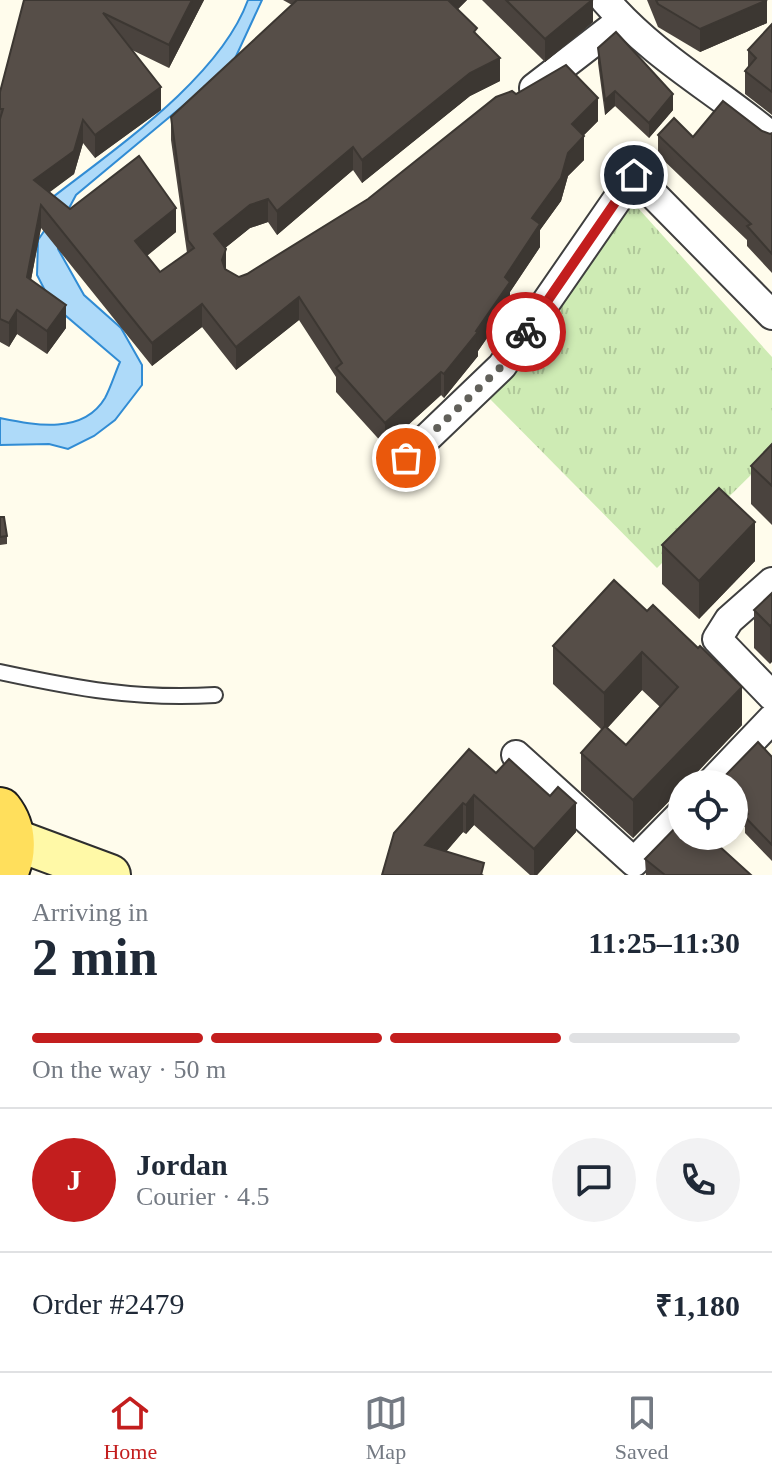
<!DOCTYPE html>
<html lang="en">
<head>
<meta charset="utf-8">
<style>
  body { margin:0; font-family:Georgia,serif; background:#f2f2f3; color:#1f2937; height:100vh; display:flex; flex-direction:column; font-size:30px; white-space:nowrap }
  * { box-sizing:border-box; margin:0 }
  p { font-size:26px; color:#747a83 }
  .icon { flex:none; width:44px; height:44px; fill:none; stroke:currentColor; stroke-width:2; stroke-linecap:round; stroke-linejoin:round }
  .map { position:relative; height:875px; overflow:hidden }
  .drawer { display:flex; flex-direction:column; background:#fff; flex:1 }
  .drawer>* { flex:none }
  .buttons { position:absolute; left:668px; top:770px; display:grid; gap:16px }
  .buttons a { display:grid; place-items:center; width:80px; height:80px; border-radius:50%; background:#fff; box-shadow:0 4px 12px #0003; font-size:40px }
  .pin { position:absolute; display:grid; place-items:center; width:68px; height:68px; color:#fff; margin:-34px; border:4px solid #fff; border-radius:50%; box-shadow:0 2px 8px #0007 }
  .courier { position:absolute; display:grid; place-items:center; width:80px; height:80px; margin:-40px; border:6px solid #c31e1e; border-radius:50%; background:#fff; color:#222; box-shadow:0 2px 10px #0007 }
  .headline em { font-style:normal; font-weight:600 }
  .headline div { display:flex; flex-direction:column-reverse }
  .headline { display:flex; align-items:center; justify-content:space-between; height:136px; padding:0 32px }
  h1 { font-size:52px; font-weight:600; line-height:60px }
  .bar { display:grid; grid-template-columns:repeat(4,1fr); gap:12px 8px; align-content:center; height:96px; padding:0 32px }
  .bar i { height:10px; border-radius:6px; background:#e0e1e3 }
  .bar .active { background:#c31e1e }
  .bar p { grid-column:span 4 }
  .line { display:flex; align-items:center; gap:20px; padding:0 32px; border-top:2px solid #e0e1e3 }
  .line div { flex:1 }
  .round { display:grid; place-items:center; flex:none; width:84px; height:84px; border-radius:42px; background:#f2f2f3 }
  .tab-bar { display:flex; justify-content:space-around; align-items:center; height:112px; border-top:2px solid #e0e1e3; background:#fff; font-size:22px; color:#747a83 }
  .tab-bar a { display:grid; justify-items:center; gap:4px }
  .tab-bar .active { color:#c31e1e }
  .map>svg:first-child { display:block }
  .park { fill:url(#park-tufts) }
  .water { fill:#aedaf9; stroke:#318cd4; stroke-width:2 }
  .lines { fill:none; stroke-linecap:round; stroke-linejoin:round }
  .service-casing { stroke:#3f3f3f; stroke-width:18 }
  .minor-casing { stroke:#3f3f3f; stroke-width:32 }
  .secondary-casing { stroke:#2e2e2e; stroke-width:44 }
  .primary-casing { stroke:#1d1d1d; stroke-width:48 }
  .service { stroke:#fff; stroke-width:14 }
  .minor { stroke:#fff; stroke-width:28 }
  .secondary { stroke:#fff9a7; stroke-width:40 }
  .primary { stroke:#ffdf5c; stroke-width:44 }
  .wall { fill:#4a433e; fill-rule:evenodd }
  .shaded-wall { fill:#3c3732 }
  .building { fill:#564e48; stroke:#3c3732; stroke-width:2 }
  .done { stroke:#61605a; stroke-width:8; stroke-dasharray:0 14.4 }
  .route { stroke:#c31e1e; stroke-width:10 }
</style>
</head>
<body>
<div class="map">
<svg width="772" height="875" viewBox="0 0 772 875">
  <defs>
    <pattern id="park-tufts" width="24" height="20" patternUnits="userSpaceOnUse" patternTransform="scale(2)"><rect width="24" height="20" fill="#ceebb4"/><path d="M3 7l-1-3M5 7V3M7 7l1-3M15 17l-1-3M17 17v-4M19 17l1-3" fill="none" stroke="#b0c89a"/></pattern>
  </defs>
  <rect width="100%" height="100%" fill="#fffcec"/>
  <path class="park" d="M 629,198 L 772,357 L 772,454 L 657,568 L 489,398 Z"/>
  <path class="water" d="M 248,0 L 262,0 L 232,65 L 76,195 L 58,229 L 58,249 L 84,295 L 121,328 L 142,365 L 142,385 L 115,420 L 94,436 L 68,449 L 49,444 L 0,445 L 0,418 C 35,425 83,435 105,398 C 111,387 115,373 120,362 L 52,304 L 37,275 L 38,240 L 53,218 L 44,204 C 110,152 219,80 248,0 Z"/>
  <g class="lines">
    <defs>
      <path id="service" d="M 0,672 C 75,688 138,700 215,695"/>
      <g id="minor">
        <path d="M 605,0 C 655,58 715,89 772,137"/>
        <path d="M 534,88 L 622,20"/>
        <path d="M 406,458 L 502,366 L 634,175 L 772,315"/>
        <path d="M 772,582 L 729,620 L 717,639 L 772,696"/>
        <path d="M 516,755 L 634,862 L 682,813"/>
        <path d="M 710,784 L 772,719"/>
      </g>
      <path id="secondary" d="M 13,839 L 110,875"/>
      <path id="primary" d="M 0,810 C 15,829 15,855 4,875"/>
    </defs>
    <use href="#service" class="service-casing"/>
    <use href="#minor" class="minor-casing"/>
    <use href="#secondary" class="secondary-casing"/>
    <use href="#primary" class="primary-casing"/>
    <use href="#service" class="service"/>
    <use href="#minor" class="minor"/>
    <use href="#secondary" class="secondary"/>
    <use href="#primary" class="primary"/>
  </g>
  <g class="wall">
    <path d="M 24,0 L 204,0 L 169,68 L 132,50 L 161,110 L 95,158 L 83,143 L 74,174 L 49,192 L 70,209 L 176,232 L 147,256 L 160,272 L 187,253 L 171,140 L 171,117 L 292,5 L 283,0 L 467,0 L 458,9 L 477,35 L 500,81 L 470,96 L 362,183 L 353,170 L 277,235 L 268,222 L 250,228 L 225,248 L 226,270 L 239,277 L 247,274 L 368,199 L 516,94 L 598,121 L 583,136 L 584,160 L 568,176 L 561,201 L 540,230 L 540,247 L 510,292 L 510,305 L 478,351 L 478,356 L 444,398 L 441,395 L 385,446 L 336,392 L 336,377 L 299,320 L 236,370 L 202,327 L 152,366 L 41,228 L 31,280 L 66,328 L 47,354 L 17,334 L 9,347 L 0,342 L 0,92 Z"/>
    <path d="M 482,0 L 593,0 L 593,22 L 545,62 Z"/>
    <path d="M 647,0 L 767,0 L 767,23 L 700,52 L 658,27 Z"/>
    <path d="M 772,24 L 772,115 L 745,94 L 745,71 L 748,68 L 748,50 Z"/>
    <path d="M 598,48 L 673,110 L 649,138 L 615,106 L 605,115 L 598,63 Z"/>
    <path d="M 762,131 L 770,134 L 772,133 L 772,273 L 747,246 L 747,240 L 658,155 L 658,135 L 693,137 Z"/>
    <path d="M 772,444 L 772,525 L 751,504 L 751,466 Z"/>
    <path d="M 0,517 L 7,536 L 7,544 L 0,545 Z"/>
    <path d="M 662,545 L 755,561 L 699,619 L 662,584 Z"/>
    <path d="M 614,580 L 742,725 L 686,784 L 682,784 L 682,788 L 633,838 L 581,791 L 581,753 L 602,730 L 553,684 L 553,646 ZM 642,690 L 660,707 L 626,745 L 607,728 Z"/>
    <path d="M 772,593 L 770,664 L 754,648 L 754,610 Z"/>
    <path d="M 772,757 L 772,861 L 745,833 L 745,827 L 734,816 L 734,784 L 718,784 L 718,783 Z"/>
    <path d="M 496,773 L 576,832 L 537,875 L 530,875 L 474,825 L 466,834 L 463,832 L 446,852 L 484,875 L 382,875 Z"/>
    <path d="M 645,859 L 751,875 L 646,875 Z"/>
  </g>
  <g class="shaded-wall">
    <path d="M 192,0 L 204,0 L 169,68 L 169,45 Z"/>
    <path d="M 446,0 L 467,0 L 446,21 Z"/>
    <path d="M 592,0 L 593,0 L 593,22 L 545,62 L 545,39 Z"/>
    <path d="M 767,0 L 767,23 L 700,52 L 700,29 Z"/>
    <path d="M 500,58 L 500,81 L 470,96 L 362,183 L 362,160 L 470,73 Z"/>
    <path d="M 161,87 L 161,110 L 95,158 L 95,135 Z"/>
    <path d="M 615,91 L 615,106 L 605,115 L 605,100 Z"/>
    <path d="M 673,94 L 673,110 L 649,138 L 649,123 Z"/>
    <path d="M 598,98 L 598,121 L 572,147 L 572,124 Z"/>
    <path d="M 83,120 L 83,143 L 74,174 L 34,204 L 34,180 Z"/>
    <path d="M 584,136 L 584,160 L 568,176 L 561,201 L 540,230 L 540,247 L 510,292 L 510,305 L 478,351 L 478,356 L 444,398 L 444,374 L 476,331 L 505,277 L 532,218 L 568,153 Z"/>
    <path d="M 353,147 L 353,170 L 277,235 L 277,211 Z"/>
    <path d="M 268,199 L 268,222 L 250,228 L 214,257 L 214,234 L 250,205 Z"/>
    <path d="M 41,205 L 41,228 L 27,300 L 27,277 Z"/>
    <path d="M 176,208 L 176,232 L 135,265 L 135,241 Z"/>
    <path d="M 226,249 L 226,272 L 222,260 Z"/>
    <path d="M 299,297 L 299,320 L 236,370 L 236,347 Z"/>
    <path d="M 202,304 L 202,327 L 152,366 L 152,343 Z"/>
    <path d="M 66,305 L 66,328 L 47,354 L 47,331 Z"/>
    <path d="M 17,310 L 17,334 L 9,347 L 9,323 Z"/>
    <path d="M 441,372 L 441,395 L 385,446 L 385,423 Z"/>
    <path d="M 755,522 L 755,561 L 699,619 L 699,581 Z"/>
    <path d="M 772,624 L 772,662 L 770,664 L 770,626 Z"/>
    <path d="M 642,652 L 642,690 L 604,732 L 604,693 Z"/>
    <path d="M 742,687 L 742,725 L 686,784 L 682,784 L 682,788 L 633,838 L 633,800 Z"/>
    <path d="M 474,795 L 474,825 L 466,834 L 466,805 Z"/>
    <path d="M 463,803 L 463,832 L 425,875 L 425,845 Z"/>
    <path d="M 576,803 L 576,832 L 537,875 L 534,875 L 534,849 Z"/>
  </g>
  <g class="building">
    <path d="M 24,0 L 192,0 L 169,45 L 103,13 L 161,87 L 95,135 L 83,120 L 74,151 L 34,180 L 70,209 L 139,156 L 176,208 L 135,241 L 160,272 L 194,248 L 188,240 L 171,117 L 297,0 L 448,0 L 477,28 L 474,32 L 500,58 L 470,73 L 362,160 L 353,147 L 277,211 L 268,199 L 250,205 L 214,234 L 226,249 L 222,260 L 225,269 L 239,277 L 247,274 L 368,199 L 496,97 L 512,91 L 516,94 L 566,65 L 598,98 L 572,124 L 584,136 L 568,153 L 561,178 L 532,218 L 540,224 L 505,277 L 510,282 L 476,331 L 478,332 L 444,374 L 441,372 L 385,423 L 336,368 L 342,363 L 299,297 L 236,347 L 202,304 L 152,343 L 41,205 L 27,277 L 66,305 L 47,331 L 17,310 L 9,323 L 0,319 L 0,119 L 3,109 L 0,109 L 0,92 Z"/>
    <path d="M 506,0 L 592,0 L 545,39 Z"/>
    <path d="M 656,0 L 767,0 L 700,29 L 658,4 Z"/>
    <path d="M 772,24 L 772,92 L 745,71 L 756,58 L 748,50 Z"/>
    <path d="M 616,32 L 673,94 L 649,123 L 615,91 L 605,100 L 598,48 Z"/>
    <path d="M 723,101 L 762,131 L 770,134 L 772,133 L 772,254 L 747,226 L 751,224 L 658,135 L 674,118 L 693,137 Z"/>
    <path d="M 772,444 L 772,486 L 751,466 Z"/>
    <path d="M 719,488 L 755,522 L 699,581 L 662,545 Z"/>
    <path d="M 0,517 L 4,517 L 7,536 L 0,537 Z"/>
    <path d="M 614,580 L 647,611 L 653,605 L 698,648 L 700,646 L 742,687 L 633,800 L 581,753 L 605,726 L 626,745 L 678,687 L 642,652 L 604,693 L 553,646 Z"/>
    <path d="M 772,593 L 772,624 L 770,626 L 754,610 Z"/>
    <path d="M 758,742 L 772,757 L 772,845 L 745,817 L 748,814 L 734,800 L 734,784 L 719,784 L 718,783 Z"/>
    <path d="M 469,749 L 496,773 L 509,759 L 550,796 L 558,787 L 576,803 L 534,849 L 474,795 L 466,805 L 463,803 L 425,845 L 484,863 L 481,875 L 382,875 L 394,833 Z"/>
    <path d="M 682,821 L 682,836 L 708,836 L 751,875 L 665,875 L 645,859 Z"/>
  </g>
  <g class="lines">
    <path class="done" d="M 406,458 L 502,366 L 526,332"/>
    <path class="route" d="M 526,332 L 634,175"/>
  </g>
</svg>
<div class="buttons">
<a><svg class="icon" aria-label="locate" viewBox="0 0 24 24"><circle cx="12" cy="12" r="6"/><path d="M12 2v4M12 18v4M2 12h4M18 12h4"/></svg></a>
</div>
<div class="pin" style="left:406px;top:458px;background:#ea580c"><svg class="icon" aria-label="bag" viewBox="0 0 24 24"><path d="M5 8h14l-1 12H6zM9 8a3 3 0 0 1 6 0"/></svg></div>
<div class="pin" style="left:634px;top:175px;background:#1f2937"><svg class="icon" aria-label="home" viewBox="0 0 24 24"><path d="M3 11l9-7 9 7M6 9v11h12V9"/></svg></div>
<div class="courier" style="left:526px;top:332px"><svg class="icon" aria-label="bike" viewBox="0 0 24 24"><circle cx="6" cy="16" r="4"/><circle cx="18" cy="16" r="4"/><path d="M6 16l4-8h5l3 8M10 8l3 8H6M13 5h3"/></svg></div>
</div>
<section class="drawer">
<div class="headline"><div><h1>2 min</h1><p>Arriving in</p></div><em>11:25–11:30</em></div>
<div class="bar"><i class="active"></i><i class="active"></i><i class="active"></i><i></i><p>On the way · 50 m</p></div>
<div class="line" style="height:144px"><b class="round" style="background:#c31e1e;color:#fff">J</b><div><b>Jordan</b><p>Courier · 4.5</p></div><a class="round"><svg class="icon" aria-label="chat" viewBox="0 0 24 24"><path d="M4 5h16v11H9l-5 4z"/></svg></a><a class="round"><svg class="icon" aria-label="phone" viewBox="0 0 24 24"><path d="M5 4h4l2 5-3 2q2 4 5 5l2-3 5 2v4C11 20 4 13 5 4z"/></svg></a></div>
<div class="line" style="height:104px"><div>Order #2479</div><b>₹1,180</b></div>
</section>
<nav class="tab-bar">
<a class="active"><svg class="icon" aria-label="home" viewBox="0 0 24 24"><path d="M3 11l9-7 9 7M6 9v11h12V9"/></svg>Home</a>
<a><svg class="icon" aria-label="map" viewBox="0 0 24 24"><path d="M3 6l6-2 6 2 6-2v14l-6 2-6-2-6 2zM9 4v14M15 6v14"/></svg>Map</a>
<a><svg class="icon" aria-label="saved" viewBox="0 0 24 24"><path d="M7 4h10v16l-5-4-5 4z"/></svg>Saved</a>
</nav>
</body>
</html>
